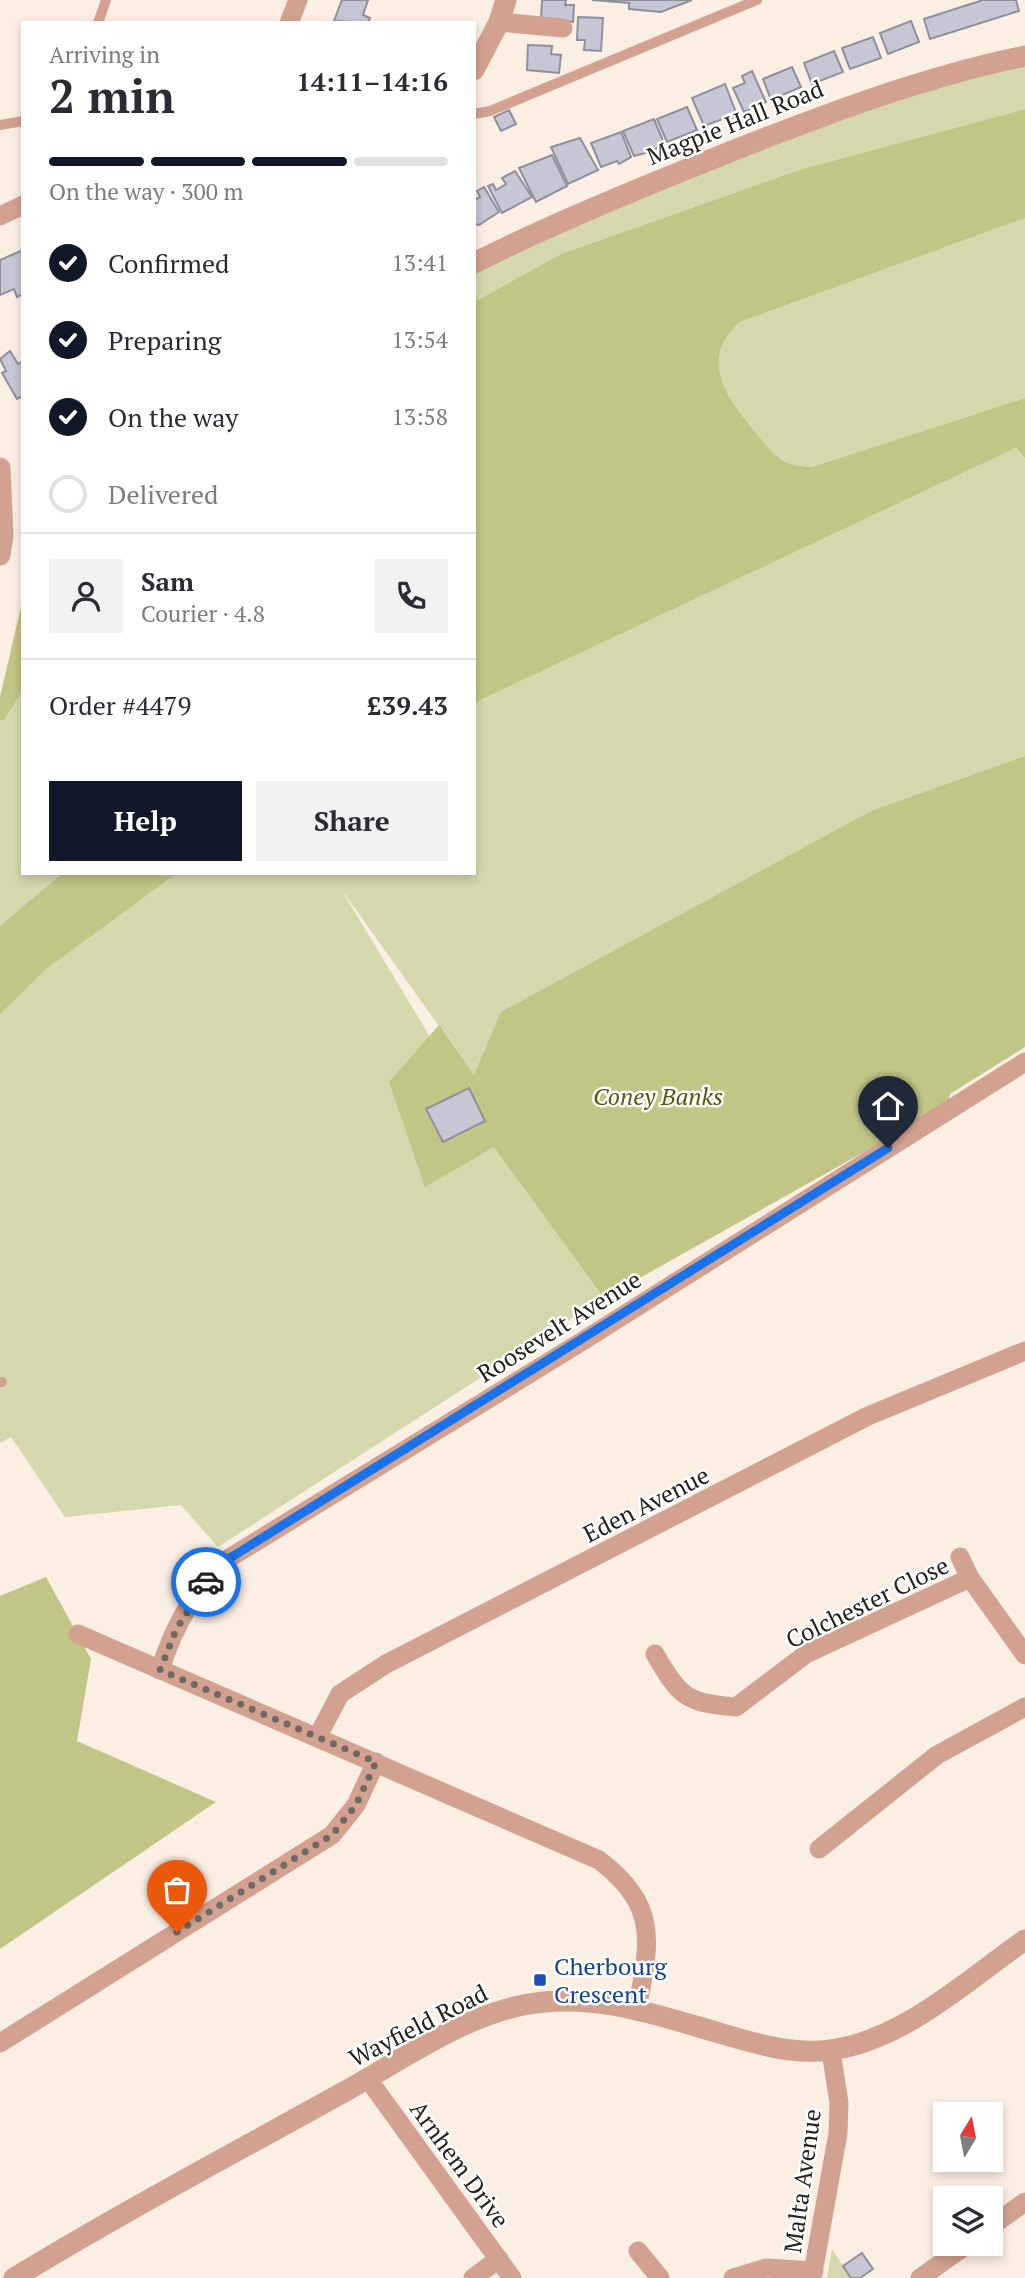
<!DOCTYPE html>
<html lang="en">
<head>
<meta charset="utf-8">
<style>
  body { margin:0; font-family:"PT Serif",serif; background:#f2f2f3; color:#2b2b33; height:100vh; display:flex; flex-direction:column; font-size:26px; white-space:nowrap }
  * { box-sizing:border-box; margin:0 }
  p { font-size:23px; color:#7c7c81 }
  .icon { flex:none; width:38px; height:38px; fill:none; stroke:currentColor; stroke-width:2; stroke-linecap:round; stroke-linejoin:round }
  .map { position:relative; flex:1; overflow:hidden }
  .drawer { position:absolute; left:21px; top:21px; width:455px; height:854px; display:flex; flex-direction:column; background:#fff; border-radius:0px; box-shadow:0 4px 10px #0003 }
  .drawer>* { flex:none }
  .needle { width:46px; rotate:10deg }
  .tools { position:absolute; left:933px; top:2102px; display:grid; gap:14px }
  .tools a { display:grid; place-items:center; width:70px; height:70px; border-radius:0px; background:#fff; box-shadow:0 4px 10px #0003; font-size:35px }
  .pin { position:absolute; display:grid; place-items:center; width:60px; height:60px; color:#fff; margin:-72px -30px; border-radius:50% 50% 50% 0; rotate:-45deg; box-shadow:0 0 7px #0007 }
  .pin .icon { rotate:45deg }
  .courier { position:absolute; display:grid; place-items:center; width:70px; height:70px; margin:-35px; border:5px solid #1a73e8; border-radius:50%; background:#fff; color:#222; box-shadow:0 2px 9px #0007 }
  .overview em { font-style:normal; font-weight:600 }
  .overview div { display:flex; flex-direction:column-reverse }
  .overview { display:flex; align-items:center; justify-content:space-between; height:119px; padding:0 28px }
  h1 { font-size:46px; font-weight:600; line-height:52px }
  .bar { display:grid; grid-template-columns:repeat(4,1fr); gap:10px 7px; align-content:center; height:84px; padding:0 28px }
  .bar i { height:9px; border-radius:5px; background:#e1e1e2 }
  .bar .selected { background:#111827 }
  .bar p { grid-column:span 4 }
  .line { display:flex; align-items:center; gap:18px; padding:0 28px; border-top:2px solid #e1e1e2 }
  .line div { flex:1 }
  .round { display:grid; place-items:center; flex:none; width:74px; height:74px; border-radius:0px; background:#f2f2f3 }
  ol { padding:0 28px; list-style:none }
  li { display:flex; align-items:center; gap:21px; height:77px }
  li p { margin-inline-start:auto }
  li .icon { padding:7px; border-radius:50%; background:#111827; color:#fff; stroke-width:4 }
  li:last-child { color:#7c7c81 }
  li i { width:38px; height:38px; border:4px solid #e1e1e2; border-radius:50% }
  .primary-button { display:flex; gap:14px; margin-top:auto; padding:14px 28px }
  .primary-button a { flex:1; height:80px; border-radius:0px; background:#111827; color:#fff; font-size:28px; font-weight:600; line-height:80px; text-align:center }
  .primary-button a+a { background:#f2f2f3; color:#2b2b33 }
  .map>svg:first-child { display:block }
  .green { fill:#d5d8ac }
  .forest { fill:#c1c585 }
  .building { fill:#c6c6d4; stroke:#908f9c; stroke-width:2 }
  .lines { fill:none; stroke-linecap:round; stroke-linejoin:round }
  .service { stroke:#d3a190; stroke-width:10 }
  .minor { stroke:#d3a190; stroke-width:19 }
  .tertiary { stroke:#d3a190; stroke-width:21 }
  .done { stroke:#706963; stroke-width:7; stroke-dasharray:0 12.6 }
  .route { stroke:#1a73e8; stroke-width:9 }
  .transit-dot { fill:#1a4fb4; stroke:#fff; stroke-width:2.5 }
  .labels { text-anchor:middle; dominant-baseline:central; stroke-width:5; stroke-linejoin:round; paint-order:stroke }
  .street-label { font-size:24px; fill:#25211d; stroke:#fff }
  .park-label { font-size:24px; font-style:italic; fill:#56580d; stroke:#fff }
  .transit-label { font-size:24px; fill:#164399; stroke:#fff; text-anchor:start }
</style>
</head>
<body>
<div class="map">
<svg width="1025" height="2278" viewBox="0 0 1025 2278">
  <rect width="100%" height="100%" fill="#fbefe4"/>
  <g class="green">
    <path d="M 1025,63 L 1025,109 L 802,169 L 561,254 L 474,302 L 474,273 L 565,225 L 884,100 Z"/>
    <path d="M 1025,218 L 1025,398 L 812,467 C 805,466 797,466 790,464 C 776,459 767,446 758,435 C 728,400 697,360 740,322 Z"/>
    <path d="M 1016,448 L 1025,458 L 1025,756 L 873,810 L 474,1075 L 341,889 L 456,1080 L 557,1224 L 604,1298 L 218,1547 L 181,1505 L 65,1517 L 11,1437 L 0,1443 L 0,720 L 4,720 L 23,632 L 23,873 L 474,873 L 474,703 Z"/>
    <path d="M 832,2249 L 851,2278 L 827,2278 Z"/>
  </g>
  <g class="forest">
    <path d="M 1025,109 L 1025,218 L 740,322 C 697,360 728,400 758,435 C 767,446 776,459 790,464 C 797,466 805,466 812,467 L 1025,398 L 1025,458 L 1016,448 L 474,703 L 474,302 L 561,254 L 802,169 Z"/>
    <path d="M 23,598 L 23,689 L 4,720 L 0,720 L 0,697 Z"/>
    <path d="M 1025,756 L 1025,1047 L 950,1094 L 948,1105 L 604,1298 L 494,1147 L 425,1187 L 389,1082 L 439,1025 L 474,1075 L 501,1012 L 873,810 Z"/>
    <path d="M 63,873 L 177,873 L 46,969 L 0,1014 L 0,926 Z"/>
    <path d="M 46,1577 L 91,1659 L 77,1741 L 216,1802 L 0,1949 L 0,1596 Z"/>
  </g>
  <g class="building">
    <path d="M 342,0 L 368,0 L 363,15 L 370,18 L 368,23 L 334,21 Z"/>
    <path d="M 542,0 L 566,0 L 565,5 L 574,5 L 573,22 L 541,19 Z"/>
    <path d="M 592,0 L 692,0 L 661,12 L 629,9 L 629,3 Z"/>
    <path d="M 983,0 L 1016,0 L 1019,11 L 930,39 L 924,19 Z"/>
    <path d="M 578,17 L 603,18 L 601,51 L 584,50 L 585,40 L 577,40 Z"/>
    <path d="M 911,21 L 919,42 L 888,54 L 880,33 Z"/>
    <path d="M 873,37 L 881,58 L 850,69 L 842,48 Z"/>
    <path d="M 528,45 L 552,46 L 551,54 L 561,55 L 559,73 L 527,70 Z"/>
    <path d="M 834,51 L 843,72 L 812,84 L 804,63 Z"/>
    <path d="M 792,67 L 801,87 L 771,100 L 763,79 Z"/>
    <path d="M 752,71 L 766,102 L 744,112 L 733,88 L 745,83 L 742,76 Z"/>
    <path d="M 725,84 L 737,115 L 726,122 L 725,118 L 704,126 L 692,98 Z"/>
    <path d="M 687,107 L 697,130 L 667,142 L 657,119 Z"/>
    <path d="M 509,110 L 516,124 L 501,131 L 494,117 Z"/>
    <path d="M 654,119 L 664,143 L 653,151 L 634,156 L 623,131 Z"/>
    <path d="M 621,132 L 631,157 L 619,164 L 617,161 L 601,167 L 591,143 Z"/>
    <path d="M 580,138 L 598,170 L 568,184 L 551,147 Z"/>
    <path d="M 552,155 L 567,186 L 536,202 L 519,168 Z"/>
    <path d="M 515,171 L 532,197 L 502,213 L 488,186 L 493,184 L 496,190 L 506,184 L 502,178 Z"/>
    <path d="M 484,187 L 499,212 L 479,225 L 474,224 L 474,200 L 480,197 L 477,191 Z"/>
    <path d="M 23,250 L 23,294 L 17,297 L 14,289 L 0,295 L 0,260 Z"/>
    <path d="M 10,351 L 18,364 L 23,361 L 23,396 L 17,399 L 2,373 L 6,371 L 0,359 Z"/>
    <path d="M 469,1088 L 485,1121 L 443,1142 L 426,1109 Z"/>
    <path d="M 862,2253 L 873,2269 L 860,2278 L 851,2278 L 843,2266 Z"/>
  </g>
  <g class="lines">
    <g class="service">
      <path d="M 98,23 L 106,0"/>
      <path d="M 474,114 L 490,111 L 757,0"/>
      <path d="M 0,125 L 23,121"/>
      <path d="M 0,1382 L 2,1382"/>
    </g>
    <g class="minor">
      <path d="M 499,22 L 563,28"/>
      <path d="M 289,23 L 298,0"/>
      <path d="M 0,216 L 23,205"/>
      <path d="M 960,1557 L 970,1578 L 1025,1655"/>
      <path d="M 78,1634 L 599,1860 C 659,1906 650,1942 637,2009"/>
      <path d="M 655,1654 C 680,1697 686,1703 736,1707 L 806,1654 L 970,1578"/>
      <path d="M 160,1670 C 173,1629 194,1589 226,1560 L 581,1342 L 1025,1062"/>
      <path d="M 318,1736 L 340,1694 L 386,1664 L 868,1416 L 1025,1351"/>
      <path d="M 819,1849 L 937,1755 L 1025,1707"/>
      <path d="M 0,2043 L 332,1835 L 356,1805 L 376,1762"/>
      <path d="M 368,2079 L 512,2278"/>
      <path d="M 990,2227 L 1025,2202"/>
      <path d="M 638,2251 L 660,2278"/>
      <path d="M 473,2278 L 499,2259"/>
      <path d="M 733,2278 L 766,2268 L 814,2271"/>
      <path d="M 812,2278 L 838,2133 L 839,2103 L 831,2051"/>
      <path d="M 920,2278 L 968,2244"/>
    </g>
    <g class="tertiary">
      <path d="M 474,70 L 499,22 L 506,0"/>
      <path d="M 474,263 C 558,221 645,186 732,151 C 829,113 923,77 1025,56"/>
      <path d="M 0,468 L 3,535 L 0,555"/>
      <path d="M 14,2278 C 121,2213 232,2154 342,2093 C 400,2061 457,2019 523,2005 C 593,1991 660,2016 726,2035 C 760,2045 796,2055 831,2050 C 904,2040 967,1980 1025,1940"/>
    </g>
  </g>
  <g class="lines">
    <path class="done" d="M 177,1932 L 332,1835 L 356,1805 L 376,1762 L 160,1670 L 176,1630 L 206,1582"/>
    <path class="route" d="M 206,1582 L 230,1558 L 888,1148"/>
  </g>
  <rect class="transit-dot" x="533" y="1973" width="14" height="14" rx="3.5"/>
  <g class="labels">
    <g class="street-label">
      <text transform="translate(735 122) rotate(-22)">Magpie Hall Road</text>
      <text transform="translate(559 1326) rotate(-32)">Roosevelt Avenue</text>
      <text transform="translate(646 1504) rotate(-27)">Eden Avenue</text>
      <text transform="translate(867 1602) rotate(-26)">Colchester Close</text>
      <text transform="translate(418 2025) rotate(-27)">Wayfield Road</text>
      <text transform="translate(460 2164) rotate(54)">Arnhem Drive</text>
      <text transform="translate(802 2181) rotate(-82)">Malta Avenue</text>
    </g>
    <g class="park-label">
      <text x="658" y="1096">Coney Banks</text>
    </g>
    <g class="transit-label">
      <text x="554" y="1966">Cherbourg<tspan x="554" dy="28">Crescent</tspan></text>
    </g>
  </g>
</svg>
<div class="tools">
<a><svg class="needle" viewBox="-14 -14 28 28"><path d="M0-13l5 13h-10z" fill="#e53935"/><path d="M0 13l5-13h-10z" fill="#7c7c81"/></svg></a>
<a><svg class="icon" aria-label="layers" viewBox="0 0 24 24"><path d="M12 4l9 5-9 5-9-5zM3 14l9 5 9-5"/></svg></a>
</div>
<div class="pin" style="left:177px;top:1932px;background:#ea580c"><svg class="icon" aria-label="bag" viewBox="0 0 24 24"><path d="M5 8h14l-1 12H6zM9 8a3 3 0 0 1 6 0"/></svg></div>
<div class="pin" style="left:888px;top:1148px;background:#1f2937"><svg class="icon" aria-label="home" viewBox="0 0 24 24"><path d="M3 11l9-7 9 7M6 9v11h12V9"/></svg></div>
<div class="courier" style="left:206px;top:1582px"><svg class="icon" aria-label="car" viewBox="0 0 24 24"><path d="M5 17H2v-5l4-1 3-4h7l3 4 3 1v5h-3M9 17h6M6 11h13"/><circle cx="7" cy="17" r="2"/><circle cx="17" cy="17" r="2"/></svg></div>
<section class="drawer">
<div class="overview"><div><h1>2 min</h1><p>Arriving in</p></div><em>14:11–14:16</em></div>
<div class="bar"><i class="selected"></i><i class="selected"></i><i class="selected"></i><i></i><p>On the way · 300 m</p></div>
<ol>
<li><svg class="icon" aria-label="check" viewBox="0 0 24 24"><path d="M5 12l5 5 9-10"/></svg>Confirmed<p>13:41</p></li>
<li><svg class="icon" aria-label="check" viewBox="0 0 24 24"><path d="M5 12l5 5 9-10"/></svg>Preparing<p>13:54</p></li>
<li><svg class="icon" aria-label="check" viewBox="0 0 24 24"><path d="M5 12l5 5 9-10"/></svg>On the way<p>13:58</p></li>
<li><i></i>Delivered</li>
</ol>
<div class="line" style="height:126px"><a class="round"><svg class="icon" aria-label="person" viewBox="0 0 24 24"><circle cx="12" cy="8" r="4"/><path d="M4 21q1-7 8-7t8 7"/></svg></a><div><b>Sam</b><p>Courier · 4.8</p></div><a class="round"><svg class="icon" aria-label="phone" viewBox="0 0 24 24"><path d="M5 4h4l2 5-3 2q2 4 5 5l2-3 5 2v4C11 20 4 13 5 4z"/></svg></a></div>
<div class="line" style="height:91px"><div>Order #4479</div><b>£39.43</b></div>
<div class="primary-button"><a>Help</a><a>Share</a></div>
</section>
</div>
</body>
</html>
